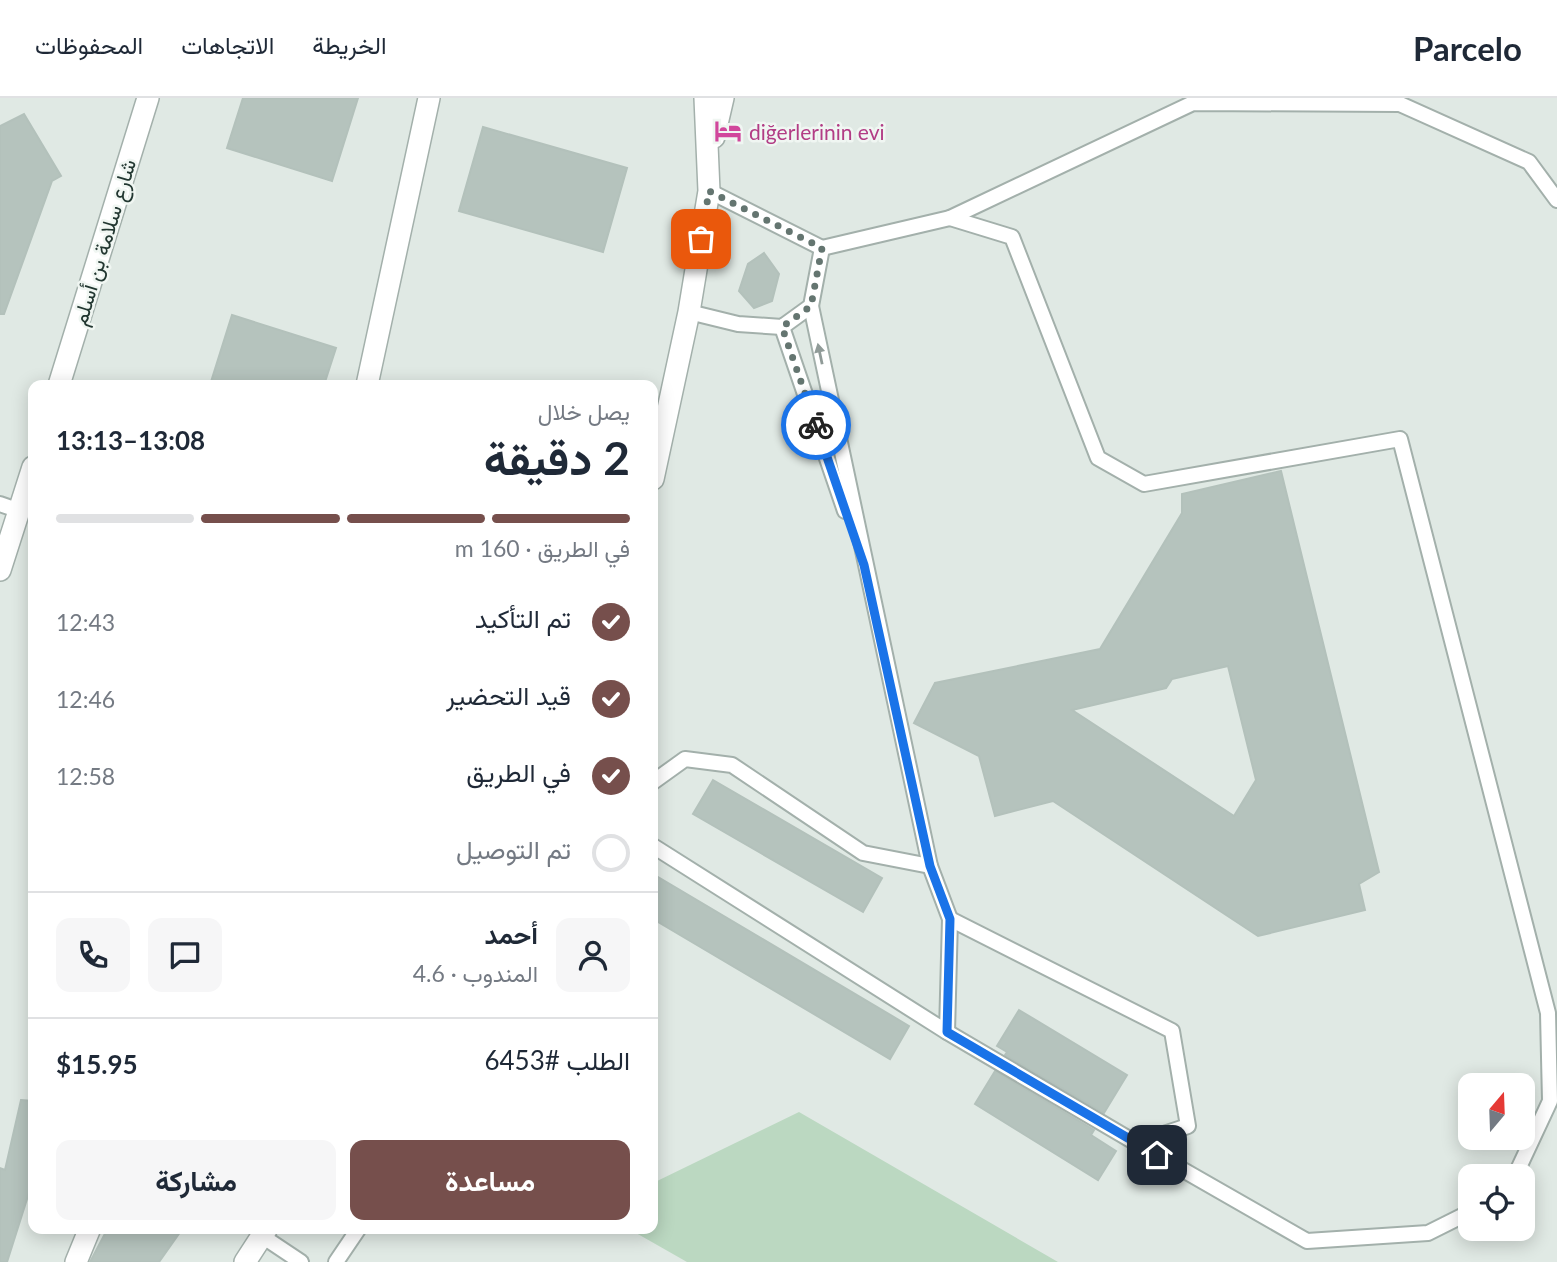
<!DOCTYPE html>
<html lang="ar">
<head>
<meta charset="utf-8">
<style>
  body { margin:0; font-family:Lato,Vazirmatn,sans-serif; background:#f6f6f7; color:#1f2937; direction:rtl; height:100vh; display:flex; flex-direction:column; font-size:26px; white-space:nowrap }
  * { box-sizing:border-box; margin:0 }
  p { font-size:23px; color:#747a83 }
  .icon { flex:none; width:38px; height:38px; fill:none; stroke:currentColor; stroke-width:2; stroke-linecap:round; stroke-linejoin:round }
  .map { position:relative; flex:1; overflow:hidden; direction:ltr }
  .panel { position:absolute; left:28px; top:282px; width:630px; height:854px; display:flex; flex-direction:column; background:#fff; border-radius:14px; box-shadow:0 4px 18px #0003; direction:rtl }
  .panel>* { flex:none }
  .needle { width:46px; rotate:19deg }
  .controls { position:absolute; left:1458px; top:975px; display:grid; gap:14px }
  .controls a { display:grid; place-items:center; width:77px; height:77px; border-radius:14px; background:#fff; box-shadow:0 4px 18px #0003; font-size:35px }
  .pin { position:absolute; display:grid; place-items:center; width:60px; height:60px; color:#fff; margin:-30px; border-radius:14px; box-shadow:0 4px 10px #0006 }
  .courier { position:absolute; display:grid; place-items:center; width:70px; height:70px; margin:-35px; border:5px solid #1a73e8; border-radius:50%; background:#fff; color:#222; box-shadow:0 2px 9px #0007 }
  .summary em { font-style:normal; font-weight:700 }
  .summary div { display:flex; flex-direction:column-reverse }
  .summary { display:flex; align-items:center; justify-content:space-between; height:119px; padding:0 28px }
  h1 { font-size:46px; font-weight:700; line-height:52px }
  .bar { display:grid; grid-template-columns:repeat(4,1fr); gap:10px 7px; align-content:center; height:84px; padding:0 28px }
  .bar i { height:9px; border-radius:5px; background:#e0e1e3 }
  .bar .on { background:#764f4c }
  .bar p { grid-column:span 4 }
  .line { display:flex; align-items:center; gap:18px; padding:0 28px; border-top:2px solid #e0e1e3 }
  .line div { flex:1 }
  .round { display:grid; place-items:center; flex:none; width:74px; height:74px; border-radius:14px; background:#f6f6f7 }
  ol { padding:0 28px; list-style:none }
  li { display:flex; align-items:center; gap:21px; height:77px }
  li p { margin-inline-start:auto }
  li .icon { padding:7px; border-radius:50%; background:#764f4c; color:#fff; stroke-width:4 }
  li:last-child { color:#747a83 }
  li i { width:38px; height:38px; border:4px solid #e0e1e3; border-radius:50% }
  .cta { display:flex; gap:14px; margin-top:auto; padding:14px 28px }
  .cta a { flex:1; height:80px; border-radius:14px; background:#764f4c; color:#fff; font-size:28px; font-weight:700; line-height:80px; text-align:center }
  .cta a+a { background:#f6f6f7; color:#1f2937 }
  header { display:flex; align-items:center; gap:42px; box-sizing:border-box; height:98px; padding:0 35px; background:#fff; border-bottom:2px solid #e0e1e3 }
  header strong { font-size:33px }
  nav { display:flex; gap:38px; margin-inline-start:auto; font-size:24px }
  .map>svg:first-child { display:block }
  .green { fill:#bbd8c1 }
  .building { fill:#b5c3bd; stroke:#b3c1bb; stroke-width:2; fill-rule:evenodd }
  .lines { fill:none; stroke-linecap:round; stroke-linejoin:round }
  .service-casing { stroke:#a3b0ab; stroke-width:18 }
  .minor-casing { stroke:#a3b0ab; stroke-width:24 }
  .tertiary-casing { stroke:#a3b0ab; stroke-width:24 }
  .service { stroke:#fff; stroke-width:14 }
  .minor { stroke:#fff; stroke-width:21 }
  .tertiary { stroke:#fff; stroke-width:21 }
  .oneway { fill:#909b98 }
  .done { stroke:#647570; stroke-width:7; stroke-dasharray:0 12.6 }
  .route { stroke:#1a73e8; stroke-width:9 }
  .labels { text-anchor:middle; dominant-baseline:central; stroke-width:5; stroke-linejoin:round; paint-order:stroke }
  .hotel-label { font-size:21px; fill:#b23c85; stroke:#f0f6f2; text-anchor:start }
  .street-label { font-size:21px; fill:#223731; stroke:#f0f6f2 }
</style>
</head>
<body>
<header>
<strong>Parcelo</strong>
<nav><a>الخريطة</a><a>الاتجاهات</a><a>المحفوظات</a></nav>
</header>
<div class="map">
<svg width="1557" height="1164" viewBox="0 0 1557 1164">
  <rect width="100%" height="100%" fill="#e0e9e4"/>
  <path class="green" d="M 799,1014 L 1058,1164 L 687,1164 L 629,1131 L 653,1130 L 653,1085 Z"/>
  <g class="building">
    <path d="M 243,0 L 358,0 L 332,83 L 227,50 Z"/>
    <path d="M 24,16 L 61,78 L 52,83 L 4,216 L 0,216 L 0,28 Z"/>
    <path d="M 483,29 L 627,70 L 603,154 L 459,113 Z"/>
    <path d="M 764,155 L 779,176 L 772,203 L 754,210 L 739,193 L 748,166 Z"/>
    <path d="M 232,217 L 336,250 L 324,287 L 210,287 Z"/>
    <path d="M 1281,373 L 1379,774 L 1359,786 L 1365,812 L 1258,838 L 1053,703 L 995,718 L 979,658 L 914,625 L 935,585 L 1100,551 L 1182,415 L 1182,396 ZM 1228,568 L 1256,682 L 1234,718 L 1072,612 L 1166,590 L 1172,581 Z"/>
    <path d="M 713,682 L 882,780 L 863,814 L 693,716 Z"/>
    <path d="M 653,776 L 909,928 L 890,961 L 653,821 Z"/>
    <path d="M 1019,912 L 1127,977 L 1104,1015 L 1005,957 L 1007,954 L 997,948 Z"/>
    <path d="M 995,973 L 1094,1032 L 1091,1037 L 1116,1053 L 1098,1082 L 975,1006 Z"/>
    <path d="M 21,1002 L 33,1003 L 33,1082 L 7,1164 L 0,1164 L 0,1070 L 5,1072 Z"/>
    <path d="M 108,1130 L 183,1130 L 159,1164 L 90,1164 Z"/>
  </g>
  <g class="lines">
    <defs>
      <g id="service">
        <path d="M 950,120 L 1012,139 L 1098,360 L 1144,386 L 1400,341 L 1548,915 L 1550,1003 L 1515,1078"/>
        <path d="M 822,150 L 950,120 L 1193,5 L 1400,6 L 1529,64 L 1557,102"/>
        <path d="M 811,208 L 930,768 L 950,821 L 947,934"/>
        <path d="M 689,214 L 738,226 L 782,229 L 811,208 L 822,150 L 709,93"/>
        <path d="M 782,229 L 845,413"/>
        <path d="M 0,406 L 20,413"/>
        <path d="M 653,684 L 685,661 L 732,667 L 863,755 L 930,768"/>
        <path d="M 653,748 L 947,934 L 1136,1045 L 1188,1028 L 1172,933 L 950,821"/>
        <path d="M 1136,1045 L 1307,1143 L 1428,1135 L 1470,1114"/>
        <path d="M 262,1138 L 301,1164"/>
        <path d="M 336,1164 L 359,1130"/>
      </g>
      <g id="minor">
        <path d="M 59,287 L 148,0"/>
        <path d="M 367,287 L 429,0"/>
        <path d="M 0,472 L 33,369"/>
        <path d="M 76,1164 L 90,1130"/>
      </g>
      <g id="tertiary">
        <path d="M 714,39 L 723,0"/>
        <path d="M 653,381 L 689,214 L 709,93 L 705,0"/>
        <path d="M 245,1164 L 267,1130"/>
      </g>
    </defs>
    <use href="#service" class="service-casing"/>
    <use href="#minor" class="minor-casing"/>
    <use href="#tertiary" class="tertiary-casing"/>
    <use href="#service" class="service"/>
    <use href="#minor" class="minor"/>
    <use href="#tertiary" class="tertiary"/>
  </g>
  <defs><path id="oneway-solid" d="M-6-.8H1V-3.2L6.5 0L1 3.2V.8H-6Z" transform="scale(1.75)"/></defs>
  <use class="oneway" href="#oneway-solid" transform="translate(820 256) rotate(-102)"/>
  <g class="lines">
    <path class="done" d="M 701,141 L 709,93 L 822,150 L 811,208 L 782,229 L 816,327"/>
    <path class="route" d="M 816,327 L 864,467 L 930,768 L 950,821 L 947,934 L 1157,1057"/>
  </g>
  <defs>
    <symbol id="hotel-bare" viewBox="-9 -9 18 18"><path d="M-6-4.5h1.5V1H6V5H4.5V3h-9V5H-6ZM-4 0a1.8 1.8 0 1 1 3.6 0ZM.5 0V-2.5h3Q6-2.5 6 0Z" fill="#d1479c" stroke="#f0f6f2" stroke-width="2.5" paint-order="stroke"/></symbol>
  </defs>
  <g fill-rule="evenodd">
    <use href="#hotel-bare" x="709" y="14" width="38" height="38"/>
  </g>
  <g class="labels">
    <g class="hotel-label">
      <text x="749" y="33">diğerlerinin evi</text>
    </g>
    <g class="street-label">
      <text transform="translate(103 144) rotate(-73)">شارع سلامة بن أسلم</text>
    </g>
  </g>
</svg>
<div class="controls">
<a><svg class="needle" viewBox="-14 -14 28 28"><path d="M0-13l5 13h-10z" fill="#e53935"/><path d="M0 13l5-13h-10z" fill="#747a83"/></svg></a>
<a><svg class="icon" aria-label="locate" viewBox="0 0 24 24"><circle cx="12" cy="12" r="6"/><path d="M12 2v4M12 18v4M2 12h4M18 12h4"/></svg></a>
</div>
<div class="pin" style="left:701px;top:141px;background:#ea580c"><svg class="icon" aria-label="bag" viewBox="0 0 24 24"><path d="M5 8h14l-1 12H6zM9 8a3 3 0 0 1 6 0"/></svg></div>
<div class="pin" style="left:1157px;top:1057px;background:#1f2937"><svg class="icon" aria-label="home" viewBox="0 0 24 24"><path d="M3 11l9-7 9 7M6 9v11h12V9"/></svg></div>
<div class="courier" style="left:816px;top:327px"><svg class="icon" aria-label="bike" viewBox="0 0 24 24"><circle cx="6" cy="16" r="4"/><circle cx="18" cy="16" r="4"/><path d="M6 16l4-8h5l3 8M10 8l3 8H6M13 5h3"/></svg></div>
<section class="panel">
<div class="summary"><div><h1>2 دقيقة</h1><p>يصل خلال</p></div><em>13:08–13:13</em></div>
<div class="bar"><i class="on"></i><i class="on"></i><i class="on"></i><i></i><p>في الطريق · 160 m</p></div>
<ol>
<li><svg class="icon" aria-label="check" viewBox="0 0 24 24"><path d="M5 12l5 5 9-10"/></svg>تم التأكيد<p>12:43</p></li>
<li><svg class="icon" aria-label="check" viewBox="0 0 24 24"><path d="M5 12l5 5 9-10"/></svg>قيد التحضير<p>12:46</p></li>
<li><svg class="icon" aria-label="check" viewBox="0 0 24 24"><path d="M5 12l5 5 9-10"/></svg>في الطريق<p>12:58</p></li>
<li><i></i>تم التوصيل</li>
</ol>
<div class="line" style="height:126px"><a class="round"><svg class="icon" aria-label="person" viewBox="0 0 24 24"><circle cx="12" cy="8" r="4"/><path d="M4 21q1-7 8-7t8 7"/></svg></a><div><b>أحمد</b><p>المندوب · 4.6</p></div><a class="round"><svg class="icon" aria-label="chat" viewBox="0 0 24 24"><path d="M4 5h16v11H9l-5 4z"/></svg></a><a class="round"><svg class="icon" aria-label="phone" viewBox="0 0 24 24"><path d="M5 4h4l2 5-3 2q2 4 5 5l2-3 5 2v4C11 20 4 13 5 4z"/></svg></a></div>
<div class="line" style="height:91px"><div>الطلب #6453</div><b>$15.95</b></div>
<div class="cta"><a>مساعدة</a><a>مشاركة</a></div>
</section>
</div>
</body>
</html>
